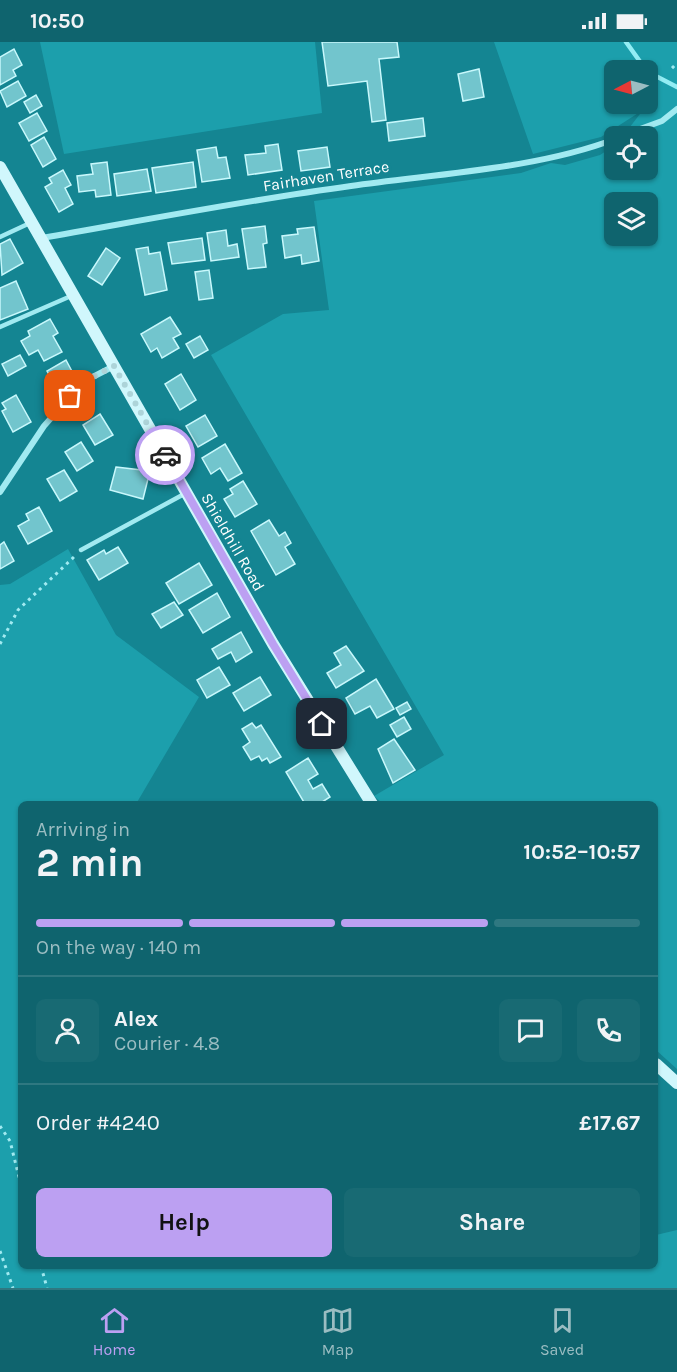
<!DOCTYPE html>
<html lang="en">
<head>
<meta charset="utf-8">
<style>
  body { margin:0; font-family:Karla,sans-serif; background:#186a73; color:#f1f3f6; height:100vh; display:flex; flex-direction:column; font-size:22px; white-space:nowrap }
  * { box-sizing:border-box; margin:0 }
  p { font-size:20px; color:#9bbdc2 }
  .icon { flex:none; width:33px; height:33px; fill:none; stroke:currentColor; stroke-width:2; stroke-linecap:round; stroke-linejoin:round }
  .map { position:relative; flex:1; overflow:hidden }
  .drawer { position:absolute; left:18px; top:759px; width:640px; height:468px; display:flex; flex-direction:column; background:#0f646e; border-radius:9px; box-shadow:0 2px 4px #0004 }
  .drawer>* { flex:none }
  .needle { width:39px; rotate:264deg }
  .tools { position:absolute; left:604px; top:18px; display:grid; gap:12px }
  .tools a { display:grid; place-items:center; width:54px; height:54px; border-radius:9px; background:#0f646e; box-shadow:0 2px 4px #0004; font-size:30px }
  .pin { position:absolute; display:grid; place-items:center; width:51px; height:51px; color:#fff; margin:-26px; border-radius:12px; box-shadow:0 3px 9px #0006 }
  .courier { position:absolute; display:grid; place-items:center; width:60px; height:60px; margin:-30px; border:4px solid #bca0f2; border-radius:50%; background:#fff; color:#222; box-shadow:0 2px 8px #0007 }
  .head em { font-style:normal; font-weight:700 }
  .head div { display:flex; flex-direction:column-reverse }
  .head { display:flex; align-items:center; justify-content:space-between; height:102px; padding:0 18px }
  h1 { font-size:39px; font-weight:700; line-height:45px }
  .bar { display:grid; grid-template-columns:repeat(4,1fr); gap:9px 6px; align-content:center; height:72px; padding:0 18px }
  .bar i { height:8px; border-radius:4px; background:#2f7881 }
  .bar .current { background:#bca0f2 }
  .bar p { grid-column:span 4 }
  .line { display:flex; align-items:center; gap:15px; padding:0 18px; border-top:2px solid #2f7881 }
  .line div { flex:1 }
  .round { display:grid; place-items:center; flex:none; width:63px; height:63px; border-radius:9px; background:#186a73 }
  .primary-button { display:flex; gap:12px; margin-top:auto; padding:12px 18px }
  .primary-button a { flex:1; height:69px; border-radius:9px; background:#bca0f2; color:#111; font-size:24px; font-weight:700; line-height:69px; text-align:center }
  .primary-button a+a { background:#186a73; color:#f1f3f6 }
  .status { display:flex; justify-content:space-between; align-items:center; height:42px; padding:0 30px; background:#0f646e; direction:ltr }
  .status svg { height:16px; fill:currentColor }
  .tabs { display:flex; justify-content:space-around; align-items:center; height:84px; border-top:2px solid #2f7881; background:#0f646e; font-size:16px; color:#9bbdc2 }
  .tabs a { display:grid; justify-items:center; gap:3px }
  .tabs .current { color:#bca0f2 }
  .map>svg:first-child { display:block }
  .green { fill:#1c9fac; fill-rule:evenodd }
  .lines { fill:none; stroke-linecap:round; stroke-linejoin:round }
  .stream { stroke:#93edf4; stroke-width:4.5 }
  .building { fill:#72c5cd; stroke:#c8f8fc; stroke-width:1.5 }
  .path { stroke:#a1eaf1; stroke-width:3; stroke-dasharray:3 4.5; stroke-linecap:butt }
  .lane { stroke:#a1eaf1; stroke-width:4.5 }
  .street { stroke:#a1eaf1; stroke-width:6 }
  .secondary { stroke:#d0f7fc; stroke-width:12 }
  .done { stroke:#add4d9; stroke-width:6; stroke-dasharray:0 10.8 }
  .route { stroke:#bca0f2; stroke-width:8 }
  .labels { text-anchor:middle; dominant-baseline:central; stroke-width:6; stroke-linejoin:round; paint-order:stroke }
  .street-label { font-size:16px; fill:#fff; stroke:#148592 }
</style>
</head>
<body>
<div class="status"><b>10:50</b><svg viewBox="0 0 49 12"><path d="M0 12V9h3v3zM5 12V6h3v6zM10 12V3h3v9zM15 12V0h3v12zM26 1h20v11H26zM47 4h2v5h-2z"/></svg></div>
<div class="map">
<svg width="677" height="1246" viewBox="0 0 677 1246">
  <rect width="100%" height="100%" fill="#148592"/>
  <g class="green">
    <path d="M 40,0 L 315,0 L 322,71 L 64,112 Z"/>
    <path d="M 494,0 L 677,0 L 677,1027 L 656,1008 L 656,762 L 383,762 L 374,754 L 444,713 L 211,313 L 283,272 L 329,268 L 314,159 L 521,131 L 551,121 L 565,123 L 600,113 L 615,103 L 615,128 L 648,128 L 648,94 L 623,94 L 643,68 L 601,95 L 533,112 ZM 615,28 L 648,28 L 648,62 L 615,62 ZM 615,160 L 648,160 L 648,194 L 615,194 Z"/>
    <path d="M 68,507 L 116,593 L 199,655 L 136,762 L 21,762 L 21,1224 L 656,1224 L 656,1193 L 677,1188 L 677,1246 L 0,1246 L 0,543 L 10,542 Z"/>
  </g>
  <g class="lines">
    <g class="stream">
      <path d="M 626,0 L 646,28"/>
      <path d="M 648,30 L 677,45"/>
    </g>
  </g>
  <g class="building">
    <path d="M 322,0 L 397,0 L 399,15 L 379,17 L 386,78 L 372,80 L 367,39 L 328,44 Z"/>
    <path d="M 14,7 L 22,23 L 13,28 L 16,34 L 0,43 L 0,15 Z"/>
    <path d="M 479,27 L 484,55 L 463,59 L 458,32 Z"/>
    <path d="M 18,39 L 26,54 L 7,65 L 0,49 Z"/>
    <path d="M 36,53 L 42,64 L 30,71 L 24,60 Z"/>
    <path d="M 37,71 L 47,89 L 29,99 L 19,81 Z"/>
    <path d="M 423,76 L 425,94 L 389,99 L 387,81 Z"/>
    <path d="M 44,95 L 56,117 L 43,125 L 31,103 Z"/>
    <path d="M 278,102 L 282,128 L 248,133 L 245,113 L 266,111 L 265,104 Z"/>
    <path d="M 216,105 L 218,116 L 226,115 L 230,136 L 202,140 L 197,108 Z"/>
    <path d="M 327,105 L 330,125 L 301,129 L 298,109 Z"/>
    <path d="M 107,120 L 111,153 L 96,155 L 95,148 L 79,150 L 77,134 L 93,132 L 91,122 Z"/>
    <path d="M 193,120 L 196,145 L 156,151 L 152,126 Z"/>
    <path d="M 147,127 L 151,149 L 117,154 L 114,132 Z"/>
    <path d="M 63,128 L 71,143 L 65,146 L 73,162 L 59,170 L 45,145 L 52,141 L 49,136 Z"/>
    <path d="M 265,184 L 267,201 L 263,202 L 266,225 L 248,227 L 242,187 Z"/>
    <path d="M 314,185 L 319,219 L 302,222 L 301,213 L 285,216 L 282,194 L 298,192 L 297,187 Z"/>
    <path d="M 226,188 L 228,204 L 237,202 L 239,215 L 211,219 L 207,191 Z"/>
    <path d="M 202,196 L 205,218 L 172,222 L 168,201 Z"/>
    <path d="M 10,197 L 23,221 L 2,233 L 0,202 Z"/>
    <path d="M 148,205 L 149,212 L 160,210 L 167,248 L 145,253 L 136,207 Z"/>
    <path d="M 106,206 L 120,216 L 102,243 L 88,234 Z"/>
    <path d="M 209,228 L 213,256 L 199,258 L 195,230 Z"/>
    <path d="M 16,239 L 28,267 L 0,278 L 0,246 Z"/>
    <path d="M 170,275 L 181,292 L 173,296 L 179,306 L 162,316 L 157,306 L 151,310 L 141,292 Z"/>
    <path d="M 50,277 L 58,291 L 53,294 L 62,310 L 44,319 L 38,308 L 29,313 L 21,299 L 30,294 L 28,289 Z"/>
    <path d="M 200,294 L 208,308 L 194,316 L 186,302 Z"/>
    <path d="M 20,313 L 26,324 L 8,334 L 2,322 Z"/>
    <path d="M 66,318 L 76,337 L 57,347 L 47,329 Z"/>
    <path d="M 181,332 L 196,358 L 180,368 L 165,342 Z"/>
    <path d="M 16,353 L 31,380 L 13,390 L 2,369 L 6,367 L 2,361 Z"/>
    <path d="M 100,372 L 113,393 L 95,403 L 83,383 Z"/>
    <path d="M 205,373 L 217,394 L 198,405 L 186,384 Z"/>
    <path d="M 81,400 L 93,419 L 77,429 L 65,410 Z"/>
    <path d="M 225,402 L 242,431 L 228,439 L 220,426 L 211,432 L 202,416 Z"/>
    <path d="M 116,425 L 150,429 L 143,457 L 110,448 Z"/>
    <path d="M 64,428 L 77,449 L 60,459 L 47,437 Z"/>
    <path d="M 243,439 L 257,462 L 235,475 L 224,457 L 233,452 L 230,447 Z"/>
    <path d="M 39,465 L 52,489 L 28,502 L 18,484 L 29,478 L 26,472 Z"/>
    <path d="M 269,478 L 279,494 L 285,490 L 291,501 L 285,505 L 295,522 L 276,533 L 251,489 Z"/>
    <path d="M 4,500 L 14,519 L 0,527 L 0,503 Z"/>
    <path d="M 118,505 L 128,521 L 99,538 L 87,518 L 104,508 L 106,512 Z"/>
    <path d="M 199,521 L 212,543 L 179,562 L 166,541 Z"/>
    <path d="M 217,551 L 230,575 L 203,591 L 189,568 Z"/>
    <path d="M 174,560 L 183,573 L 161,586 L 152,572 Z"/>
    <path d="M 241,590 L 252,610 L 236,620 L 231,610 L 218,617 L 212,607 Z"/>
    <path d="M 346,604 L 364,629 L 336,646 L 327,631 L 341,623 L 334,611 Z"/>
    <path d="M 219,625 L 230,643 L 207,656 L 197,638 Z"/>
    <path d="M 260,635 L 271,653 L 244,669 L 233,651 Z"/>
    <path d="M 376,637 L 394,667 L 377,676 L 370,664 L 355,672 L 346,656 Z"/>
    <path d="M 407,660 L 411,667 L 400,673 L 396,666 Z"/>
    <path d="M 404,675 L 411,687 L 397,695 L 390,683 Z"/>
    <path d="M 252,681 L 256,686 L 261,683 L 281,715 L 270,721 L 267,716 L 262,719 L 259,714 L 251,718 L 243,705 L 250,700 L 242,687 Z"/>
    <path d="M 394,697 L 415,728 L 393,741 L 378,707 Z"/>
    <path d="M 308,716 L 318,732 L 308,738 L 313,747 L 322,742 L 330,755 L 322,760 L 323,762 L 305,762 L 286,730 Z"/>
  </g>
  <g class="lines">
    <g class="path">
      <path d="M 672,24 L 677,29"/>
      <path d="M 0,602 L 18,568 L 75,514"/>
      <path d="M 0,1084 L 10,1099 L 21,1143"/>
      <path d="M 0,1209 L 13,1246"/>
      <path d="M 41,1224 L 47,1246"/>
    </g>
    <g class="lane">
      <path d="M 0,195 L 30,181"/>
      <path d="M 0,285 L 71,254"/>
      <path d="M 81,508 L 186,451"/>
    </g>
    <g class="street">
      <path d="M 621,94 L 662,79 L 677,67"/>
      <path d="M 42,196 C 145,178 248,158 351,144 C 434,132 537,127 615,97"/>
      <path d="M 0,450 L 44,384 L 83,340 L 114,324"/>
    </g>
    <g class="secondary">
      <path d="M 0,125 L 273,602 L 372,762"/>
      <path d="M 656,1022 L 677,1041"/>
    </g>
  </g>
  <g class="lines">
    <path class="done" d="M 70,354 L 83,340 L 114,324 L 165,413"/>
    <path class="route" d="M 165,413 L 273,602 L 322,682"/>
  </g>
  <g class="labels">
    <g class="street-label">
      <text transform="translate(326 134) rotate(-9)">Fairhaven Terrace</text>
      <text transform="translate(233 500) rotate(60)">Shieldhill Road</text>
    </g>
  </g>
</svg>
<div class="tools">
<a><svg class="needle" viewBox="-14 -14 28 28"><path d="M0-13l5 13h-10z" fill="#e53935"/><path d="M0 13l5-13h-10z" fill="#9bbdc2"/></svg></a>
<a><svg class="icon" aria-label="locate" viewBox="0 0 24 24"><circle cx="12" cy="12" r="6"/><path d="M12 2v4M12 18v4M2 12h4M18 12h4"/></svg></a>
<a><svg class="icon" aria-label="layers" viewBox="0 0 24 24"><path d="M12 4l9 5-9 5-9-5zM3 14l9 5 9-5"/></svg></a>
</div>
<div class="pin" style="left:70px;top:354px;background:#ea580c"><svg class="icon" aria-label="bag" viewBox="0 0 24 24"><path d="M5 8h14l-1 12H6zM9 8a3 3 0 0 1 6 0"/></svg></div>
<div class="pin" style="left:322px;top:682px;background:#1f2937"><svg class="icon" aria-label="home" viewBox="0 0 24 24"><path d="M3 11l9-7 9 7M6 9v11h12V9"/></svg></div>
<div class="courier" style="left:165px;top:413px"><svg class="icon" aria-label="car" viewBox="0 0 24 24"><path d="M5 17H2v-5l4-1 3-4h7l3 4 3 1v5h-3M9 17h6M6 11h13"/><circle cx="7" cy="17" r="2"/><circle cx="17" cy="17" r="2"/></svg></div>
<section class="drawer">
<div class="head"><div><h1>2 min</h1><p>Arriving in</p></div><em>10:52–10:57</em></div>
<div class="bar"><i class="current"></i><i class="current"></i><i class="current"></i><i></i><p>On the way · 140 m</p></div>
<div class="line" style="height:108px"><a class="round"><svg class="icon" aria-label="person" viewBox="0 0 24 24"><circle cx="12" cy="8" r="4"/><path d="M4 21q1-7 8-7t8 7"/></svg></a><div><b>Alex</b><p>Courier · 4.8</p></div><a class="round"><svg class="icon" aria-label="chat" viewBox="0 0 24 24"><path d="M4 5h16v11H9l-5 4z"/></svg></a><a class="round"><svg class="icon" aria-label="phone" viewBox="0 0 24 24"><path d="M5 4h4l2 5-3 2q2 4 5 5l2-3 5 2v4C11 20 4 13 5 4z"/></svg></a></div>
<div class="line" style="height:78px"><div>Order #4240</div><b>£17.67</b></div>
<div class="primary-button"><a>Help</a><a>Share</a></div>
</section>
</div>
<nav class="tabs">
<a class="current"><svg class="icon" aria-label="home" viewBox="0 0 24 24"><path d="M3 11l9-7 9 7M6 9v11h12V9"/></svg>Home</a>
<a><svg class="icon" aria-label="map" viewBox="0 0 24 24"><path d="M3 6l6-2 6 2 6-2v14l-6 2-6-2-6 2zM9 4v14M15 6v14"/></svg>Map</a>
<a><svg class="icon" aria-label="saved" viewBox="0 0 24 24"><path d="M7 4h10v16l-5-4-5 4z"/></svg>Saved</a>
</nav>
</body>
</html>
